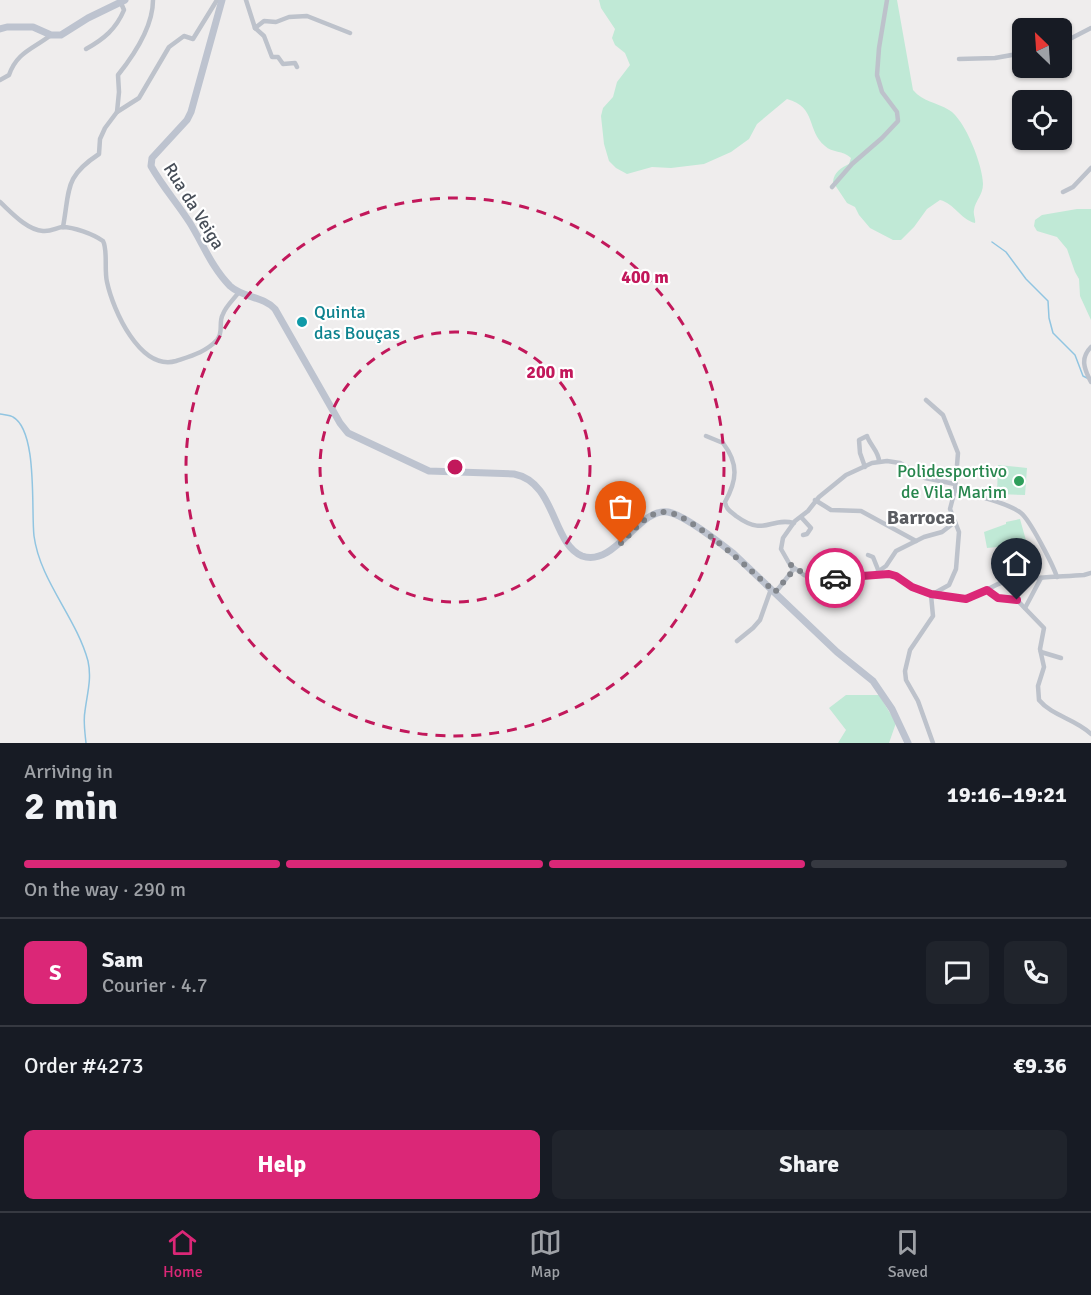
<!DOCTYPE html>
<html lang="en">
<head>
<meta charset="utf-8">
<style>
  body { margin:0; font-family:Signika,sans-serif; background:#20242c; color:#f1f3f6; height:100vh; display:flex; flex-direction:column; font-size:22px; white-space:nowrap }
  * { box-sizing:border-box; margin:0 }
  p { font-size:20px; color:#9ea1a6 }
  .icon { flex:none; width:33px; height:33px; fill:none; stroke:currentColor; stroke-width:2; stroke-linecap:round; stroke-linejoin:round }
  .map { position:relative; height:743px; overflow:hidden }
  .details { display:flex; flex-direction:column; background:#171b24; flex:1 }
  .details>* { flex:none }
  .needle { width:39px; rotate:335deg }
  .controls { position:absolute; left:1012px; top:18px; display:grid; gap:12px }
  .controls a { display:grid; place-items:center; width:60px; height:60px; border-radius:9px; background:#171b24; box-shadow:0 2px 4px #0004; font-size:30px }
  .pin { position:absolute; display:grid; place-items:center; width:51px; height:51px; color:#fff; margin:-62px -26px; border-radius:50% 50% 50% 0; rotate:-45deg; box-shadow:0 0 6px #0007 }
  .pin .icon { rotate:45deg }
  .courier { position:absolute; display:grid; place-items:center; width:60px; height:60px; margin:-30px; border:4px solid #db2777; border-radius:50%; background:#fff; color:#222; box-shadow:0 2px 8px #0007 }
  .head em { font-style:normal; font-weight:700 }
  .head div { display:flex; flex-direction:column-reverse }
  .head { display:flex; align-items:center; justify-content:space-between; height:102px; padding:0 24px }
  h1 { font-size:39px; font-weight:700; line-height:45px }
  .bar { display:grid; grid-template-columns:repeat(4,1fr); gap:9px 6px; align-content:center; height:72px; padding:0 24px }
  .bar i { height:8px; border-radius:4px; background:#363941 }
  .bar .selected { background:#db2777 }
  .bar p { grid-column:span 4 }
  .line { display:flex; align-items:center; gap:15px; padding:0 24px; border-top:2px solid #363941 }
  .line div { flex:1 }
  .round { display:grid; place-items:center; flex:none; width:63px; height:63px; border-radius:9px; background:#20242c }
  .primary-button { display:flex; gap:12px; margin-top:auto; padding:12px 24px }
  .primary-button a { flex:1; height:69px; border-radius:9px; background:#db2777; color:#fff; font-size:24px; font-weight:700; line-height:69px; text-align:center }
  .primary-button a+a { background:#20242c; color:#f1f3f6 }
  .tab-bar { display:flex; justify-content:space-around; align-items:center; height:84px; border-top:2px solid #363941; background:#171b24; font-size:16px; color:#9ea1a6 }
  .tab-bar a { display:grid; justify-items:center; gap:3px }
  .tab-bar .selected { color:#db2777 }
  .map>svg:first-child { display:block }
  .green { fill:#c0e9d6 }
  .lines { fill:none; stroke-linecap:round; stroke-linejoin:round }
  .stream { stroke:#91c5e1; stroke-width:1.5 }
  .street { stroke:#bdc2cb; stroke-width:4.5 }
  .secondary { stroke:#bdc3cf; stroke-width:7 }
  .done { stroke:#82868c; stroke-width:6; stroke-dasharray:0 10.8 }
  .route { stroke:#db2777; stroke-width:8 }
  .ring { fill:none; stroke:#c2185b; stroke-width:3; stroke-dasharray:10 8 }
  .culture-dot { fill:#0f9aa8; stroke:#fff; stroke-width:2 }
  .leisure-dot { fill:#2e9e5b; stroke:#fff; stroke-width:2 }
  .labels { text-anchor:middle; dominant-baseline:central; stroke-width:4.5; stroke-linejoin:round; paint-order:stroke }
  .street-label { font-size:18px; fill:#474e58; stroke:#fff }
  .culture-label { font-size:18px; fill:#0d838f; stroke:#fff; text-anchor:start }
  .leisure-label { font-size:18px; fill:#27864d; stroke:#fff; text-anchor:end }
  .neighbourhood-label { font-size:20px; font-weight:bold; fill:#5a5c61; stroke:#fff }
  .centre { fill:#c2185b; stroke:#fff; stroke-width:3 }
  .ring-label { font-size:18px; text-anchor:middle; font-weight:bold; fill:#c2185b; stroke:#fff; stroke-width:4.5; stroke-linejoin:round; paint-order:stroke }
</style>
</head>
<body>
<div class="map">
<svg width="1091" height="743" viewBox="0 0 1091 743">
  <rect width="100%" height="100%" fill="#efeded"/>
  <g class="green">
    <path d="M 599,0 L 897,0 L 913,90 C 923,102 936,102 949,110 C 965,119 983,166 983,184 C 983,195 975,201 974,210 C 973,215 976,219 975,223 C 960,219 955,204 940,200 L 927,209 L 914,227 L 901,240 L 893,240 L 870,228 L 859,215 L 855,207 L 847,203 L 833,182 C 834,172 841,168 849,164 L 851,158 C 843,150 832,153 825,146 C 806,130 817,107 787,99 L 757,124 L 749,139 L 731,152 L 704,164 L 671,168 L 652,167 L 627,174 L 616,168 L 609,161 L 604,144 L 601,116 L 603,108 L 613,97 L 617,82 L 630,65 L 625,53 L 615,45 L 612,38 L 615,29 L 601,8 Z"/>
    <path d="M 1077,209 L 1091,209 L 1091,320 L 1080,296 L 1079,279 L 1075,272 L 1067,249 L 1057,237 L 1037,231 L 1034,226 L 1035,220 L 1042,215 Z"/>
    <path d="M 998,465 L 1027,468 L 1025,495 L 997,494 Z"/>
    <path d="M 1020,519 L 1027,544 L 987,548 L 984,532 L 1006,524 L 1006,522 Z"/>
    <path d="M 846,695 L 879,695 L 896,723 L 889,743 L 838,743 L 846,730 L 829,708 Z"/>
  </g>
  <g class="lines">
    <g class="stream">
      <path d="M 992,242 L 1006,252 L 1026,279 L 1048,301 L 1049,318 L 1053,333 L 1075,355 L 1083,376 L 1087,378"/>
      <path d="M 0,414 C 4,415 10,415 13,417 C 38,431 31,510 34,536 C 40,581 76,617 88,661 C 92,679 87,694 85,711 C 83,721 85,733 86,743"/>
    </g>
    <g class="street">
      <path d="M 246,0 L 255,28 L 264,21 L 276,22 L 289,17 L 307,16 L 350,33"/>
      <path d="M 255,28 L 264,36 L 272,57 L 278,57 L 283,64 L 295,63 L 297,67"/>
      <path d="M 1062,43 L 1091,28"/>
      <path d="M 86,49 C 104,39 116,29 124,10 L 121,3"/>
      <path d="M 959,59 L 995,58 L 1023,53"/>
      <path d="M 0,80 L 9,75 C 17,52 33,49 51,35"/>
      <path d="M 117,112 L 119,92 L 118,75 C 134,55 153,27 153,0"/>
      <path d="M 832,187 L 852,164 L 882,138 L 898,121 L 897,112 L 882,92 L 877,75 L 879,48 L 887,0"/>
      <path d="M 1063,192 L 1073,187 L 1091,168"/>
      <path d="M 0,202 C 11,212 27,230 43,231 C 50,232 56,228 62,227 C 74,227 93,234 103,241 C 108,250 104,270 107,282 C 113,310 140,371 176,361 C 191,356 206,352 217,340 C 224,332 218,323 223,314 C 226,306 234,299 239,292"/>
      <path d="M 63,227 C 70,189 64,177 99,154 L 100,139 L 105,128 L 117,112 L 139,98 L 169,47 L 184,36 L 193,39 L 217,0"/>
      <path d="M 1091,347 C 1080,358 1084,369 1091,382"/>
      <path d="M 926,400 L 943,415 L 958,453 L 955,490 L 950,509 L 959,532 L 956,569 L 949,585 L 931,595 L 933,616 L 910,650 L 905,671 L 906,680 L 918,701 L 933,743"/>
      <path d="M 706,436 L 723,443 C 739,464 737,480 725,502 C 726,509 730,511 736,516 C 765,537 769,517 794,523"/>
      <path d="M 865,467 L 860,453 L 859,440 L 867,436 C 870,445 879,452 879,461"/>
      <path d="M 955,490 C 972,495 1007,502 1021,513 C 1030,520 1053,565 1057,577"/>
      <path d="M 815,500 L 831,510 L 861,511 L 916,541"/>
      <path d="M 801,517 L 811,528 L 807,534 L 803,535"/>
      <path d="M 868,555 L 873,557 L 879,572"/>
      <path d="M 793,567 L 804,575 L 816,578 L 873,575 L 886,566 L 896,551 L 924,537 L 942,532 L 955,522"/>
      <path d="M 876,574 C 899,574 896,580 914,588 C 928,595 948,599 963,599 C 978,599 988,587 1001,583 C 1028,577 1056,577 1084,575 L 1091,573"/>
      <path d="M 987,590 L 997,597 L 1017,600 L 1044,628 L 1040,649 L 1044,667 L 1038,686 L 1039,700 C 1052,716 1076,719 1091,734"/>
      <path d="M 775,593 L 793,570 L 781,549 L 783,538 L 795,521 L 808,511 L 819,497 L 846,475 L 872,463 L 887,461 L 900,463 L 925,478 L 955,484"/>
      <path d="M 1025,608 L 1041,578"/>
      <path d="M 737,641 L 753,628 L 760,620 L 771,589"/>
      <path d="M 1041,652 L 1061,658"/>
    </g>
    <g class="secondary">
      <path d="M 222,0 L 191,112 L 187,120 L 152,158 L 151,166 C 162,186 178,204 190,223 C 203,244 212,268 230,286 C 243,298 263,296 275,309 L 340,423 L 348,433 L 429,471 L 514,474 C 556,482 552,544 582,556 C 615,568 639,507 668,512 C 685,515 720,543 734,554 L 837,652 L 873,681 L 892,709 L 908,743"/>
      <path d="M 0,29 L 7,27 L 33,27 L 51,35 L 61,35 L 88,18 L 125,0"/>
    </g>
  </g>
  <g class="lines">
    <path class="done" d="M 621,543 C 633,532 645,514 662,512 C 688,509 755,575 775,592 L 793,571 L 791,565 L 809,577 L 835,578"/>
    <path class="route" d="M 835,578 L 889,574 L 896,576 L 912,587 L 931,594 L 966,599 L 987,590 L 998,598 L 1017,600"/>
  </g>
  <g class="ring">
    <circle cx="455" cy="467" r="135"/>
    <circle cx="455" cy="467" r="269"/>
  </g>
  <circle class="culture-dot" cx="302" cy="322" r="6"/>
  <circle class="leisure-dot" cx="1019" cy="481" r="6"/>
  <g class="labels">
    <g class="street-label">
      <text transform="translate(194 206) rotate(58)">Rua da Veiga</text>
    </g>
    <g class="culture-label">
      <text x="314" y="312">Quinta<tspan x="314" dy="21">das Bouças</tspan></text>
    </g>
    <g class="leisure-label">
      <text x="1007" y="471">Polidesportivo<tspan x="1007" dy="21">de Vila Marim</tspan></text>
    </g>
    <g class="neighbourhood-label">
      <text x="921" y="517">Barroca</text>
    </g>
  </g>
  <circle cx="455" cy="467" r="9" class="centre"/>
  <g class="ring-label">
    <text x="645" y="283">400 m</text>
    <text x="550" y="378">200 m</text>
  </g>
</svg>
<div class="controls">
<a><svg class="needle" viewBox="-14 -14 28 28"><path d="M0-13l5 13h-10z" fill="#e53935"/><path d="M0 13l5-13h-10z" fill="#9ea1a6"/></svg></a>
<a><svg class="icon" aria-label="locate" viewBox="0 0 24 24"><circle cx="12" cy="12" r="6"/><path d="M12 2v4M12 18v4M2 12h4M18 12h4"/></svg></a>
</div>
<div class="pin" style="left:621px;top:543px;background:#ea580c"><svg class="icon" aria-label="bag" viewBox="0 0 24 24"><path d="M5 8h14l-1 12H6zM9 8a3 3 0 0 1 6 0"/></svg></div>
<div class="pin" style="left:1017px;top:600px;background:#1f2937"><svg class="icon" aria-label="home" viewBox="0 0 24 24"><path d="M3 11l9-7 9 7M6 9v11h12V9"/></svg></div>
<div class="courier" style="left:835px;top:578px"><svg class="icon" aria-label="car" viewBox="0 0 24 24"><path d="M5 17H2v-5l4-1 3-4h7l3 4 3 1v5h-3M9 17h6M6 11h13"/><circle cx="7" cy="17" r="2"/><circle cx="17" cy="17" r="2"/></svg></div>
</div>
<section class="details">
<div class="head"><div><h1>2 min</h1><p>Arriving in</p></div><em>19:16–19:21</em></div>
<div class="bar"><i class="selected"></i><i class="selected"></i><i class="selected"></i><i></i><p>On the way · 290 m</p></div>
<div class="line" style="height:108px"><b class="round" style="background:#db2777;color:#fff">S</b><div><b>Sam</b><p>Courier · 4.7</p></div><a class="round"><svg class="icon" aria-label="chat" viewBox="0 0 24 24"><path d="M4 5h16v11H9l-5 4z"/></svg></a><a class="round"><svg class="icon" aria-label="phone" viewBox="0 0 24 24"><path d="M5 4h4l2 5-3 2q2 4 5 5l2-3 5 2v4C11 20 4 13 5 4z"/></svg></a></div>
<div class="line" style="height:78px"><div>Order #4273</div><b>€9.36</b></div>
<div class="primary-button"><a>Help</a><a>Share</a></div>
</section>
<nav class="tab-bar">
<a class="selected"><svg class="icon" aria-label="home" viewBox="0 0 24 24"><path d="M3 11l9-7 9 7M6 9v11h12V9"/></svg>Home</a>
<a><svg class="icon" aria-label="map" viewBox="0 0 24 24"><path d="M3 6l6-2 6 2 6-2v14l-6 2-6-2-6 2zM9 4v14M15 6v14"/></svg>Map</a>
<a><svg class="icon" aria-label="saved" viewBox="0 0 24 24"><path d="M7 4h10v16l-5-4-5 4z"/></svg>Saved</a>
</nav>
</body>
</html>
